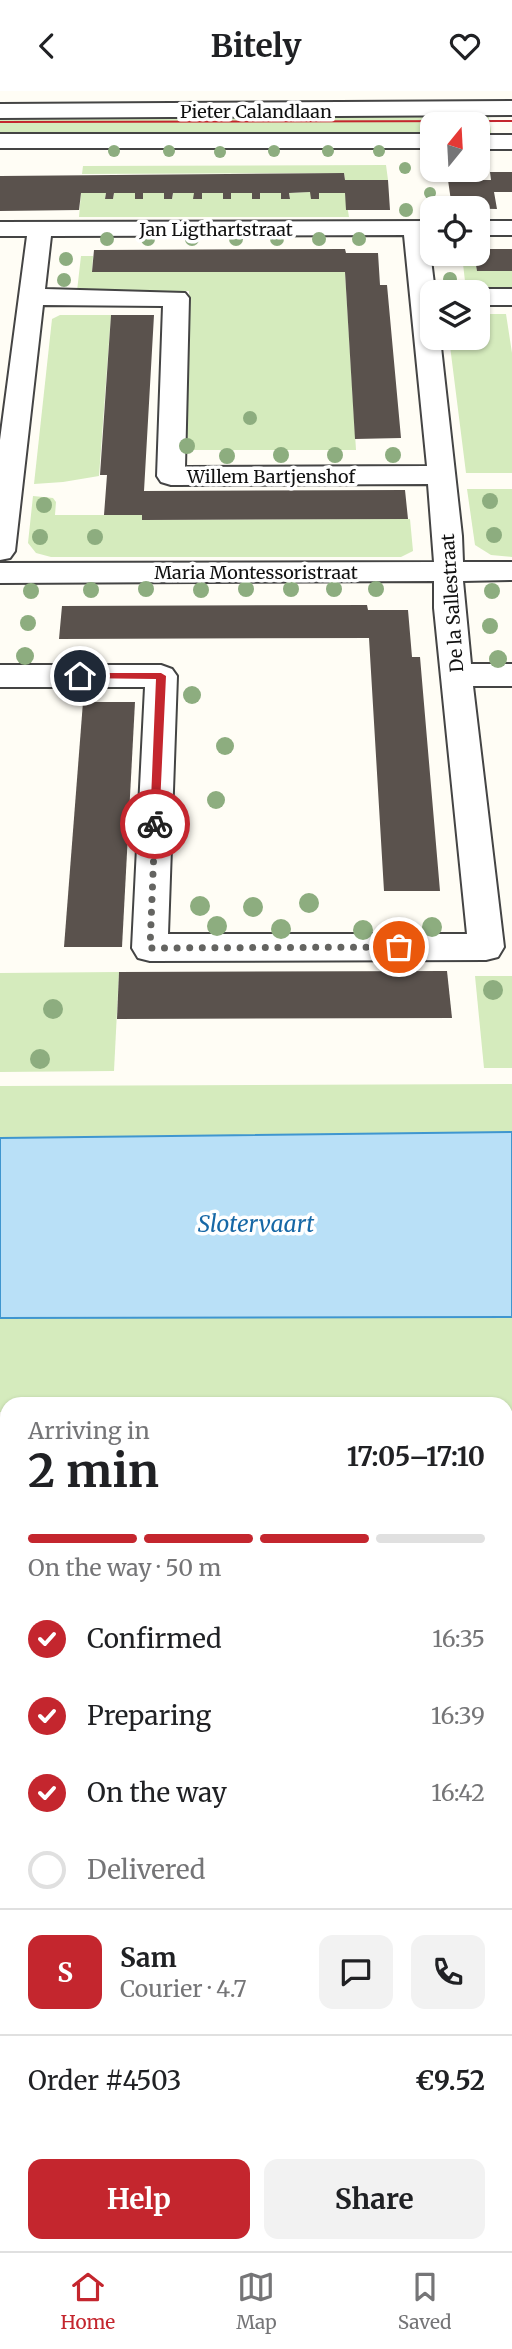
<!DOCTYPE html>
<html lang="en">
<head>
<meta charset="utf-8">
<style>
  body { margin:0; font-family:Merriweather,serif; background:#f2f2f2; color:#202124; height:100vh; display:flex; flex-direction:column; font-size:26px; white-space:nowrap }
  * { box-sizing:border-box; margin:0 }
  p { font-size:23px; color:#757577 }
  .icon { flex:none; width:38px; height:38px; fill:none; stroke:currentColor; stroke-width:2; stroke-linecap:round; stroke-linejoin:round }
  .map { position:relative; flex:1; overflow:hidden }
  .sheet { position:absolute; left:0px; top:1306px; width:513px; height:856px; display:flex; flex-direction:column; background:#fff; border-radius:21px 21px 0 0; box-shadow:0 2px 5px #0004 }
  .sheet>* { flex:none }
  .needle { width:46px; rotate:18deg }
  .tools { position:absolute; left:420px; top:21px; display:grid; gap:14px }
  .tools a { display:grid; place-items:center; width:70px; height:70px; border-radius:14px; background:#fff; box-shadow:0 2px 5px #0004; font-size:35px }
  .pin { position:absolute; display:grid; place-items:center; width:60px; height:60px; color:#fff; margin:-30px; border:4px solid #fff; border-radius:50%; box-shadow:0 2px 7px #0007 }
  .courier { position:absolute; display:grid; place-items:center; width:70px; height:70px; margin:-35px; border:5px solid #c4262e; border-radius:50%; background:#fff; color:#222; box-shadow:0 2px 9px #0007 }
  .summary em { font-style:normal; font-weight:700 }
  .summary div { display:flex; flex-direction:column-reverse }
  .summary { display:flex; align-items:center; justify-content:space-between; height:119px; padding:0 28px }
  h1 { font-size:46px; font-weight:700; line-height:52px }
  .bar { display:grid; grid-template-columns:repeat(4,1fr); gap:10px 7px; align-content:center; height:84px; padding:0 28px }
  .bar i { height:9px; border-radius:5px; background:#e0e0e0 }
  .bar .active { background:#c4262e }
  .bar p { grid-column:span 4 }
  .line { display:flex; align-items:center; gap:18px; padding:0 28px; border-top:2px solid #e0e0e0 }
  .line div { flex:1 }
  .round { display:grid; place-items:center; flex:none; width:74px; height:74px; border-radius:14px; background:#f2f2f2 }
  ol { padding:0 28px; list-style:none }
  li { display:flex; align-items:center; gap:21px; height:77px }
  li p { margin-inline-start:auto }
  li .icon { padding:7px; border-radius:50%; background:#c4262e; color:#fff; stroke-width:4 }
  li:last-child { color:#757577 }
  li i { width:38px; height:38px; border:4px solid #e0e0e0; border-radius:50% }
  .primary-button { display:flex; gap:14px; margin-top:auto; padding:14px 28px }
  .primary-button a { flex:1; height:80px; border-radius:14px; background:#c4262e; color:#fff; font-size:28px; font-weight:700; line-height:80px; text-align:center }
  .primary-button a+a { background:#f2f2f2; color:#202124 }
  header { display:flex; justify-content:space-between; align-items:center; height:91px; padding:0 28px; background:#fff; font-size:32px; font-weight:700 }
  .menu { display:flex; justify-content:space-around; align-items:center; height:98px; border-top:2px solid #e0e0e0; background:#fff; font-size:19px; color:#757577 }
  .menu a { display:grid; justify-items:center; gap:4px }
  .menu .active { color:#c4262e }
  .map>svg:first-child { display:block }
  .green { fill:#d5ebbd }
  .forest { fill:#b9dc9c }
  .water { fill:#b9e0f7; stroke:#3f96cf; stroke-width:2 }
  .building { fill:#5a524d }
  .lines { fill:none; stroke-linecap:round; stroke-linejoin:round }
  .minor-casing { stroke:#444; stroke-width:4 }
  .major-casing { stroke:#222; stroke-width:4 }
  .minor { fill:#fff; fill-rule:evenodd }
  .major { fill:#f9d66b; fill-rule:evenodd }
  .tram { stroke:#c4262e; stroke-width:2 }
  .tree { fill:#8dad7f }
  .route { fill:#c4262e }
  .done { stroke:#646461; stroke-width:7; stroke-dasharray:0 12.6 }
  .labels { text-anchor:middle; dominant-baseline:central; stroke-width:7; stroke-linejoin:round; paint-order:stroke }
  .far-street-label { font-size:18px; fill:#111; stroke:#fff }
  .water-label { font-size:23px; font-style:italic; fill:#1768a6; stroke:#fff }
</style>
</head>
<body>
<header><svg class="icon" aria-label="back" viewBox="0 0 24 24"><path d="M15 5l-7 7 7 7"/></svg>Bitely<svg class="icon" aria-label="heart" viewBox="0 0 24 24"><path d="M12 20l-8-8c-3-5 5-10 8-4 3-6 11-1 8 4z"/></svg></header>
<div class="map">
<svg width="512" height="2160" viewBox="0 0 512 2160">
  <rect width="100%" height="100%" fill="#fffdf5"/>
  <g class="green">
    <path d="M 488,21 L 492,47 L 478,47 L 478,33 L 432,33 L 432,47 L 0,46 L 0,25 Z"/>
    <path d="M 386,74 L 388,89 L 345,89 L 344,82 L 82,83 L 83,75 Z"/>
    <path d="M 310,101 L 319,108 L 319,102 L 345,102 L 349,126 L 79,126 L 81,102 L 106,102 L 105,108 L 113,108 L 114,102 L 135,102 L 135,108 L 143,108 L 143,102 L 164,102 L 164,108 L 172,108 L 173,102 L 194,102 L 194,108 L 202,108 L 202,102 L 223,102 L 223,108 L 231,102 L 252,102 L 252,108 L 260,108 L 260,102 L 281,102 L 290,107 L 289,102 Z"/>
    <path d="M 462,164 L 474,164 L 477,180 L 512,180 L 512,199 L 466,199 Z"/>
    <path d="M 81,165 L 93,165 L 92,181 L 345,181 L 356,359 L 185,359 L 189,200 L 77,200 Z"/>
    <path d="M 478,223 L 506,223 L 512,262 L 512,382 L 466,382 L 449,247 L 478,247 Z"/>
    <path d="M 60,224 L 111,224 L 99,385 L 63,391 L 34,393 L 52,228 Z"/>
    <path d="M 467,398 L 512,398 L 512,466 L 491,464 L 475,454 Z"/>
    <path d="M 33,405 L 53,407 L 56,411 L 55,424 L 142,424 L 143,429 L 410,428 L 413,460 L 401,466 L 51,466 L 36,462 L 28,452 Z"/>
    <path d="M 119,881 L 114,980 L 0,981 L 0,882 Z"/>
    <path d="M 475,885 L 512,885 L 512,977 L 484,977 Z"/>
    <path d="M 512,993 L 512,1041 L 0,1047 L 0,995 Z"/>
    <path d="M 512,1226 L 512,1320 L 506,1320 L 506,1312 L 7,1312 L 7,1321 L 0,1321 L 0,1227 Z"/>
    <path d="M 506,2141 L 512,2141 L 512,2160 L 204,2160 L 206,2154 L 506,2154 Z"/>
    <path d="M 0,2150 L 7,2150 L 7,2154 L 78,2154 L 83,2160 L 0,2160 Z"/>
  </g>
  <g class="forest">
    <rect x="506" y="1357" width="6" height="284"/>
    <rect x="0" y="1358" width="7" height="288"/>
    <rect x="506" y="1857" width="6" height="102"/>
    <rect x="0" y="1861" width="7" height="107"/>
  </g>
  <g class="water">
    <path d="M 512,1041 L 512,1226 L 0,1227 L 0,1047 Z"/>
    <rect x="506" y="1959" width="6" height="182"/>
    <rect x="0" y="1968" width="7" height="182"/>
    <path d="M 78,2154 L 206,2154 L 204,2160 L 83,2160 Z"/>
  </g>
  <g class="building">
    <path d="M 490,81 L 512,81 L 512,101 L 494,101 L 497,118 L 452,117 L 448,89 L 491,89 Z"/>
    <path d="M 344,82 L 345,89 L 388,89 L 390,119 L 346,119 L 345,102 L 319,102 L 319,108 L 311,108 L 310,101 L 289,102 L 290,108 L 281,108 L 281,102 L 260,102 L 260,108 L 252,108 L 252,102 L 231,102 L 231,108 L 223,108 L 223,102 L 202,102 L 202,108 L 193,108 L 194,102 L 173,102 L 172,108 L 164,108 L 164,102 L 143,102 L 143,108 L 135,108 L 135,102 L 114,102 L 113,108 L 105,108 L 106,102 L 81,102 L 79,119 L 0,120 L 0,85 Z"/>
    <path d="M 345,158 L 346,162 L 378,162 L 380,194 L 387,194 L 401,347 L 355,348 L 345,181 L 92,181 L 94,159 Z"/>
    <path d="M 478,158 L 512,158 L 512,180 L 477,180 L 474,163 L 478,163 Z"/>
    <path d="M 111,224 L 154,224 L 144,400 L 405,399 L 408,428 L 142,429 L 142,424 L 104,424 L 107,384 L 100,384 Z"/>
    <path d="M 367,514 L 368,519 L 408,519 L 412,566 L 420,566 L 440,800 L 384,800 L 369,547 L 59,548 L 62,515 Z"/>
    <path d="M 83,611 L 135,611 L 122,856 L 64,856 Z"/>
    <path d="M 447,880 L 452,927 L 117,928 L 119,881 Z"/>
  </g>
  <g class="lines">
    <defs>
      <g id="minor">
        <path d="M 512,10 L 512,24 L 0,27 L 0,13 Z"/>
        <rect x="0" y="43" width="432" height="14"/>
        <rect x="478" y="44" width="34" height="14"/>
        <path d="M 432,130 L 432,144 L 428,144 L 435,201 L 432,201 L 432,247 L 440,247 L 462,445 L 463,471 L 512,471 L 512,489 L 463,490 L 471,573 L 512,573 L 512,595 L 473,595 L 504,856 L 498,866 L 486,869 L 150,870 L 138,867 L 132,857 L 145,596 L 0,596 L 0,574 L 161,574 L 172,578 L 177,585 L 168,843 L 467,843 L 434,517 L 434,490 L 0,492 L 0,472 L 434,471 L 428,393 L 171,394 L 161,391 L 157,385 L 163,215 L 43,214 L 15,460 L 10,467 L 0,469 L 0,349 L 27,145 L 0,145 L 0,131 ZM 404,144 L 427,375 L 185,376 L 189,207 L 185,202 L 45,198 L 51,145 Z"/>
        <rect x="478" y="130" width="34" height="14"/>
        <path d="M 478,198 L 512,198 L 512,214 L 478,214 L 478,201 L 469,201 Z"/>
      </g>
      <g id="major">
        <rect x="506" y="1656" width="6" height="48"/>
        <path d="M 7,1658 L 7,1706 L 0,1707 L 0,1659 Z"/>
        <rect x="506" y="1727" width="6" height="48"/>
        <rect x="0" y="1730" width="7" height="48"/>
      </g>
    </defs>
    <use href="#minor" class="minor-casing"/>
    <use href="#major" class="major-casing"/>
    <use href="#minor" class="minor"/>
    <use href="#major" class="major"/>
    <path class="tram" d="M 0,31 L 512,30"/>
  </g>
  <g class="tree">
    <circle cx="114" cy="60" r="6"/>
    <circle cx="169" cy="60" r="6"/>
    <circle cx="274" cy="60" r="6"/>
    <circle cx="328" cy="60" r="6"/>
    <circle cx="379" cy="60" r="6"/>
    <circle cx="220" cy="61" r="6"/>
    <circle cx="405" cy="77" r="6"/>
    <circle cx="430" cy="102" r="6"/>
    <circle cx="406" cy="119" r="7"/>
    <circle cx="107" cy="148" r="7"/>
    <circle cx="148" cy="148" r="7"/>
    <circle cx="192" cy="148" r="7"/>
    <circle cx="236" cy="148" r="7"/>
    <circle cx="277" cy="148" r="7"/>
    <circle cx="319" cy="148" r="7"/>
    <circle cx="359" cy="148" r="7"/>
    <circle cx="66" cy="168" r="7"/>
    <circle cx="450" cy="188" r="7"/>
    <circle cx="64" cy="189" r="7"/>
    <circle cx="250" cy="327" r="7"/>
    <circle cx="187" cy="355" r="8"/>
    <circle cx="281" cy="364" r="8"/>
    <circle cx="335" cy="364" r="8"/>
    <circle cx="393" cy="364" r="8"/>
    <circle cx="227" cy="365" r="8"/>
    <circle cx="490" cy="410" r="8"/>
    <circle cx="44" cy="414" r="8"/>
    <circle cx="494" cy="444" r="8"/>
    <circle cx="40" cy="446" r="8"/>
    <circle cx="95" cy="446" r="8"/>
    <circle cx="146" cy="498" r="8"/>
    <circle cx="246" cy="498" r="8"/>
    <circle cx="291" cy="498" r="8"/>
    <circle cx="334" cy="498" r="8"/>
    <circle cx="376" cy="498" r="8"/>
    <circle cx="91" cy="499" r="8"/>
    <circle cx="201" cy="499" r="8"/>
    <circle cx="31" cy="500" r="8"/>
    <circle cx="492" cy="500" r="8"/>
    <circle cx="28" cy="532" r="8"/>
    <circle cx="490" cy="535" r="8"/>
    <circle cx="25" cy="565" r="9"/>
    <circle cx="498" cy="568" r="9"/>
    <circle cx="192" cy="604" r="9"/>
    <circle cx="225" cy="655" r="9"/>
    <circle cx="216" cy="709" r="9"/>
    <circle cx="309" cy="812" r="10"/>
    <circle cx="200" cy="815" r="10"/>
    <circle cx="253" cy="816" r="10"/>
    <circle cx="217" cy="835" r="10"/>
    <circle cx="432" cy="836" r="10"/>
    <circle cx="281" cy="838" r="10"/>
    <circle cx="363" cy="839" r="10"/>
    <circle cx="493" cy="899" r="10"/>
    <circle cx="53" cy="918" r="10"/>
    <circle cx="40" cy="968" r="10"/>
  </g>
  <path class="route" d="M 80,582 L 161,582 L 166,585 L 159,736 L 150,733 L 156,588 L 77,587 L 76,585 Z"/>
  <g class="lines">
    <path class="done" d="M 155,733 L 150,857 L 399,856"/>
  </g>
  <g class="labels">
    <g class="far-street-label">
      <text x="256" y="20">Pieter Calandlaan</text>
      <text x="216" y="138">Jan Ligthartstraat</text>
      <text x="271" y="385">Willem Bartjenshof</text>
      <text x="256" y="481">Maria Montessoristraat</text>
      <text transform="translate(452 512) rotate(-94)">De la Sallestraat</text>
    </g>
    <g class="water-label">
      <text x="256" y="1132">Slotervaart</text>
    </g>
  </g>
</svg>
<div class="tools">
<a><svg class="needle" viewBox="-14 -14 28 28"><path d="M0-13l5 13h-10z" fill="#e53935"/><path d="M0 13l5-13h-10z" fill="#757577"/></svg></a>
<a><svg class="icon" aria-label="locate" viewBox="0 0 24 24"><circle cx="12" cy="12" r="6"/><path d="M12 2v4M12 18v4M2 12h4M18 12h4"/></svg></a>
<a><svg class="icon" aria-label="layers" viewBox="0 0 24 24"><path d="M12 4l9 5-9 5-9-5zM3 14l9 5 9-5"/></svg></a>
</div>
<div class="pin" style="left:399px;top:856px;background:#ea580c"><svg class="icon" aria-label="bag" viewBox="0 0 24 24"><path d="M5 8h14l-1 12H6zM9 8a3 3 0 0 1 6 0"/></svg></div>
<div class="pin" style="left:80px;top:585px;background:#1f2937"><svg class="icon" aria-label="home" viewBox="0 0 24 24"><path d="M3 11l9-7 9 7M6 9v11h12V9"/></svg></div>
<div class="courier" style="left:155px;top:733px"><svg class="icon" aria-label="bike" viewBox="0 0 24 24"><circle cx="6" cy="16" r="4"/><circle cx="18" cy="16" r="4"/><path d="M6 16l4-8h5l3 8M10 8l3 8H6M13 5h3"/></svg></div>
<section class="sheet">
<div class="summary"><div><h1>2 min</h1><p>Arriving in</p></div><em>17:05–17:10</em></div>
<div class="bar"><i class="active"></i><i class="active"></i><i class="active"></i><i></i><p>On the way · 50 m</p></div>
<ol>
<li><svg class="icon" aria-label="check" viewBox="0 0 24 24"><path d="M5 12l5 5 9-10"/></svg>Confirmed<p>16:35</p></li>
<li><svg class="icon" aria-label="check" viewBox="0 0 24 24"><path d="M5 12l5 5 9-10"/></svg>Preparing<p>16:39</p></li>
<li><svg class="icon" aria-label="check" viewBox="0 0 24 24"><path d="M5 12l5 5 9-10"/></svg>On the way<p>16:42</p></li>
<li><i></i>Delivered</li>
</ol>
<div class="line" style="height:126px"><b class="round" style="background:#c4262e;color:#fff">S</b><div><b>Sam</b><p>Courier · 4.7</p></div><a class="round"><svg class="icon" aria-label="chat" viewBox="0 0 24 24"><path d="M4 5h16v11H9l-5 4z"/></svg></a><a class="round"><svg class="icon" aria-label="phone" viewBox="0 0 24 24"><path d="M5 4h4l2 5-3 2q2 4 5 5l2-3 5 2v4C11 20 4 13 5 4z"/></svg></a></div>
<div class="line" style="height:91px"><div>Order #4503</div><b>€9.52</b></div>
<div class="primary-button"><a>Help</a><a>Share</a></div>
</section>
</div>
<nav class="menu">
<a class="active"><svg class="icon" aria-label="home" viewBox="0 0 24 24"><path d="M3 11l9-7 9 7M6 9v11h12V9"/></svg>Home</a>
<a><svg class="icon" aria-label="map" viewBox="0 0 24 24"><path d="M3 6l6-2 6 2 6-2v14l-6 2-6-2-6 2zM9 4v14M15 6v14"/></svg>Map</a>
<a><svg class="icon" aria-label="saved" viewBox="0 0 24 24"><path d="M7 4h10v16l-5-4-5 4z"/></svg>Saved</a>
</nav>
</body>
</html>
